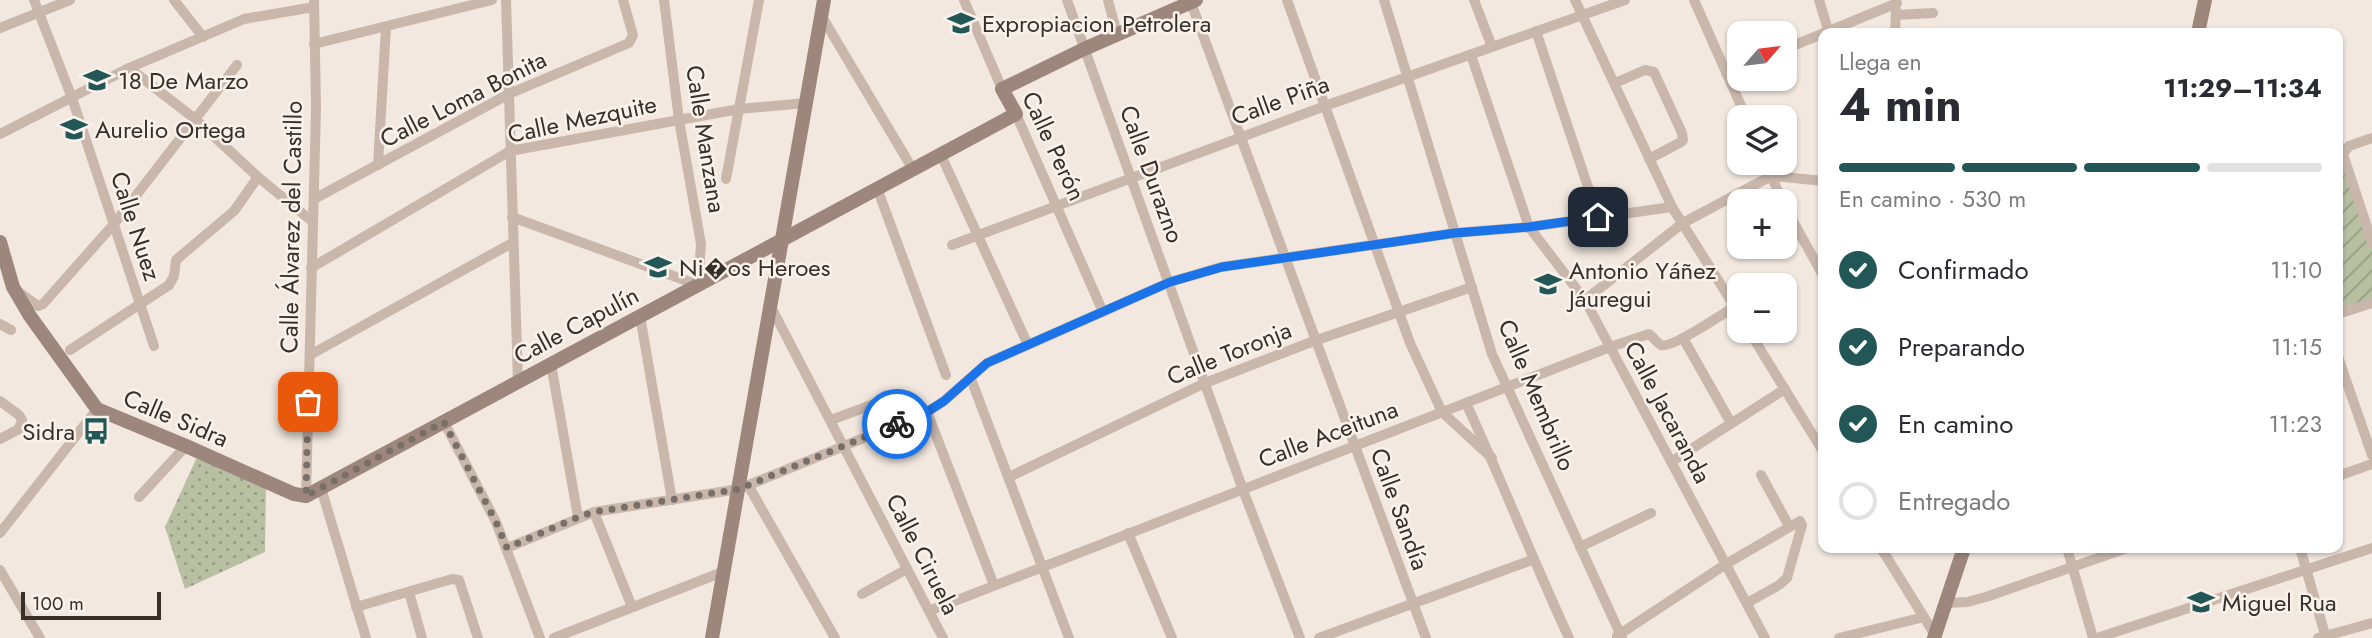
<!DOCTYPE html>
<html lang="es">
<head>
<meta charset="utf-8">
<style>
  body { margin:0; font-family:Jost,sans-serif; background:#f7f7f7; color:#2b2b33; height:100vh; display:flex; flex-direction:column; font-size:26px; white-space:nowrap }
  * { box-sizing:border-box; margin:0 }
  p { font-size:23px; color:#7c7c81 }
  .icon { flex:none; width:38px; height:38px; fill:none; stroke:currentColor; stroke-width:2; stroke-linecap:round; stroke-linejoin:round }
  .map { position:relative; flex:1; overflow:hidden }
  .side { position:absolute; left:1818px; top:28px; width:525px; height:525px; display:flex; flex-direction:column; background:#fff; border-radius:14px; box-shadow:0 2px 5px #0004 }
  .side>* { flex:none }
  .needle { width:46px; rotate:62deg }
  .fabs { position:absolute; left:1727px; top:21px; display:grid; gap:14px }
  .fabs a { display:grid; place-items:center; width:70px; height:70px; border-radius:14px; background:#fff; box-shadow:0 2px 5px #0004; font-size:35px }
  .scale { position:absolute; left:21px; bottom:18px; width:140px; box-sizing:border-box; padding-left:7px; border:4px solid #382e2a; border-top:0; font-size:19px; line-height:24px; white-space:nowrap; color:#382e2a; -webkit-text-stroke:5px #f9f2eb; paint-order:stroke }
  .pin { position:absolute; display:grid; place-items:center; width:60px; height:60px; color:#fff; margin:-30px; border-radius:14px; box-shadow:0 4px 10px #0006 }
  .courier { position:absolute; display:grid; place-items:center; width:70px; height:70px; margin:-35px; border:5px solid #1a73e8; border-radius:50%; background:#fff; color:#222; box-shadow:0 2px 9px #0007 }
  .headline em { font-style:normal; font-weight:700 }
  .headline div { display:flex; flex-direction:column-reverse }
  .headline { display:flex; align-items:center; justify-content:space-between; height:119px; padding:0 21px }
  h1 { font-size:46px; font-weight:700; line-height:52px }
  .bar { display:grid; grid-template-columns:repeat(4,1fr); gap:10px 7px; align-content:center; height:84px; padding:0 21px }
  .bar i { height:9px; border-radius:5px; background:#e1e1e2 }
  .bar .current { background:#225657 }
  .bar p { grid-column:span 4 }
  ol { padding:0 21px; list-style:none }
  li { display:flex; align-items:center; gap:21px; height:77px }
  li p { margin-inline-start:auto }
  li .icon { padding:7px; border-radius:50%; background:#225657; color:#fff; stroke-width:4 }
  li:last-child { color:#7c7c81 }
  li i { width:38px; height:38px; border:4px solid #e1e1e2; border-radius:50% }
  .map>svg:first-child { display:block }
  .grass { fill:url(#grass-dots) }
  .garden { fill:url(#garden-furrows) }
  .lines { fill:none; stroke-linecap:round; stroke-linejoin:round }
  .street { stroke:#c9b7ab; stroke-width:10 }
  .secondary { stroke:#9d877d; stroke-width:14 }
  .done { stroke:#796f69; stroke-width:7; stroke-dasharray:0 12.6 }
  .route { stroke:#1a73e8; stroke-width:9 }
  .labels { text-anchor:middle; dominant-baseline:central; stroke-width:5; stroke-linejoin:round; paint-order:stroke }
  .poi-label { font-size:24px; fill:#382e2a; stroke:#f9f2eb; text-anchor:start }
  .street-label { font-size:24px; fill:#382e2a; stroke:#f9f2eb }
</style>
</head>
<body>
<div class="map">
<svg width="2372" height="638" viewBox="0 0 2372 638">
  <defs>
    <pattern id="grass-dots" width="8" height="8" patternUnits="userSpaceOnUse" patternTransform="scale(1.75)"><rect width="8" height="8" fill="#b7c0a0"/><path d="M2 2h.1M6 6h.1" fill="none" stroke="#969c83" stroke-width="1.8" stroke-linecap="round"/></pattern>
    <pattern id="garden-furrows" width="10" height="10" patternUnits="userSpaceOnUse" patternTransform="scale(1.75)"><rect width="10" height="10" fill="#b7c0a0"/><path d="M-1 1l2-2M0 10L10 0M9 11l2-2" fill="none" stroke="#969c83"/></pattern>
  </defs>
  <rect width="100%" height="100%" fill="#f2e8df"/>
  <path class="grass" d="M 197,457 L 266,486 L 265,552 L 185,589 L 165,527 Z"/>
  <path class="garden" d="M 2341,112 L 2344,152 L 2372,242 L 2372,301 L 2338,309 L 2338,113 Z"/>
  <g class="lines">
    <g class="street">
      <path d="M 34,0 L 72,98 L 154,346"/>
      <path d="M 174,0 L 203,37"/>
      <path d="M 506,0 L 518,382"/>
      <path d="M 964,0 L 1002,89"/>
      <path d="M 1067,0 L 1243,490 L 1300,638"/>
      <path d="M 1108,0 L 1117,34"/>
      <path d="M 1190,0 L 1426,638"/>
      <path d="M 1287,0 L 1410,343 L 1442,412 L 1492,458"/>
      <path d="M 1384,0 L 1492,354 L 1622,638"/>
      <path d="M 1474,0 L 1492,47"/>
      <path d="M 1575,0 L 1672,207 L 1740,315"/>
      <path d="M 1694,0 L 1746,117"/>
      <path d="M 1819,0 L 1829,33"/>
      <path d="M 821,15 L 912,168"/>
      <path d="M 1896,15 L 1933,13"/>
      <path d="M 0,28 L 70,0"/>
      <path d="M 1536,31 L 1598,217"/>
      <path d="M 1895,33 L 1896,10"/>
      <path d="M 314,44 L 492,0"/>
      <path d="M 1785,49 L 1897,3"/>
      <path d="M 1471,55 L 1529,227 L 1585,300 L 1765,638"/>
      <path d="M 129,68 L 194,118 L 258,177 L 313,222"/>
      <path d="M 1726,73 L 1740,68"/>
      <path d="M 1615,83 L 1645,70 L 1654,72 L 1682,133 L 1683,140 L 1681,142 L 1649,159"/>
      <path d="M 1016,114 L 1103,312"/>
      <path d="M 0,134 L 129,68 L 244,19 L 314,7"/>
      <path d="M 2372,138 L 2349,146 L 2343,154 L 2372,242"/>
      <path d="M 940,153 L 1028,345"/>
      <path d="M 1766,163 L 1782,201"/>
      <path d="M 378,165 L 386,27"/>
      <path d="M 726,179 L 759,0"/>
      <path d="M 877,188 L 946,375"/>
      <path d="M 314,199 L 509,94 L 629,43 L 633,35 L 623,0"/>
      <path d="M 1785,207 L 1824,277"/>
      <path d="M 512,217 L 698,285 L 701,244 L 679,120 L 664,0"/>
      <path d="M 952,245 L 1325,106 L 1625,0"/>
      <path d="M 311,268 L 510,151 L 739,109 L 806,103"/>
      <path d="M 20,293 L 38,306 L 43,304 L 114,224 L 237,65"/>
      <path d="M 1585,300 L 1683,223 L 1754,185 L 1772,176 L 1824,181"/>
      <path d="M 770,305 L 943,638"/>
      <path d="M 2338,314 L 2372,303"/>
      <path d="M 640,316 L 672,500"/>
      <path d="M 0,324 L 11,330"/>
      <path d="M 1749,331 L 1824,453"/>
      <path d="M 1683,338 L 1731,423"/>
      <path d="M 70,350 L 169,285 L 174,276 L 176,260 L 234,211 L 258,177"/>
      <path d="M 310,355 L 512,243"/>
      <path d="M 2338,357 L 2372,455"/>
      <path d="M 551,364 L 578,517"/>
      <path d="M 971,379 L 1069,638"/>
      <path d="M 0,401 L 19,415 L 22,420 L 19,429 L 0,439"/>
      <path d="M 1466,403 C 1502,481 1533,560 1569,638"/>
      <path d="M 927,412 L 994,585"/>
      <path d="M 831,420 L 901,394"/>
      <path d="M 444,422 L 496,522 L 540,638"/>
      <path d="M 1671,462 L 1785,389"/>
      <path d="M 1761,475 L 1789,526"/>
      <path d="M 2338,476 L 2372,464"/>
      <path d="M 1009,477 L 1205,383 L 1314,341 L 1472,287"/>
      <path d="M 748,485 L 835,638"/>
      <path d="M 321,488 L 366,638"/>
      <path d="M 306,496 L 316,108 L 314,0"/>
      <path d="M 139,497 L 186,446"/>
      <path d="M 594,512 L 632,607"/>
      <path d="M 0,533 L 97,409"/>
      <path d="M 1128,533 L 1172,638"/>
      <path d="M 1580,547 L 1651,513"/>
      <path d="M 507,548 L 594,512 L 739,489 L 927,412 L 944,401 L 987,363 L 1170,282 L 1221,267 L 1455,233 L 1529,227 L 1672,207"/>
      <path d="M 1881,548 L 1935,635"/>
      <path d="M 2067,548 L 2093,638"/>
      <path d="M 2300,548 L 2326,638"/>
      <path d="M 0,570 L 40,638"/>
      <path d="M 409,592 L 422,638"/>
      <path d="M 862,594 L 907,569"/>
      <path d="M 1947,603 L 1967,602 L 1986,597 L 2127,548"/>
      <path d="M 356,607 L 452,579 L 459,580 L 478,638"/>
      <path d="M 929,611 L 1610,347 L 1649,334 C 1653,337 1657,343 1661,345 C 1671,349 1723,314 1734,307"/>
      <path d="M 1617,636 L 1726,564 L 1800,521 L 1802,525 L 1787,578 L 1779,585 L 1747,603"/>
      <path d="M 554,638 L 725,571"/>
      <path d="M 1319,638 L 1532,560"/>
      <path d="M 1839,638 L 1924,617"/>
      <path d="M 2097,638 L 2372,548"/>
      <path d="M 2318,638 L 2372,623"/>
    </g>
    <g class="secondary">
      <path d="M 2198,33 L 2205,0"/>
      <path d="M 0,242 L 13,287 L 30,316 L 97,409 L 186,446 L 294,494 L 306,496 L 1016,114 L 1002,89 L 1084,49 L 1196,0"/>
      <path d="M 712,638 L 824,0"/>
      <path d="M 1934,638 L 1964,548"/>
    </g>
  </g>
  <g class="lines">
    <path class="done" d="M 308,402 L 306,496 L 444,422 L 496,522 L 507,548 L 578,517 L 594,512 L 739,489 L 897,424"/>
    <path class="route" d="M 897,424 L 927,412 L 944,401 L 987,363 L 1170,282 L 1222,267 L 1455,233 L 1529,227 L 1598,217"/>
  </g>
  <defs>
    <symbol id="school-bare" viewBox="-9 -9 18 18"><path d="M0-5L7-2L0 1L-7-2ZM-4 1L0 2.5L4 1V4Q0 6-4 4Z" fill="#225657" stroke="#f9f2eb" stroke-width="2.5" paint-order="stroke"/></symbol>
    <symbol id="bus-bare" viewBox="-9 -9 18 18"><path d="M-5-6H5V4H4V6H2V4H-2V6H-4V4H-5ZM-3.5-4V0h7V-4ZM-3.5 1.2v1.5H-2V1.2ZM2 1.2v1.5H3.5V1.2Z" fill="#225657" stroke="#f9f2eb" stroke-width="2.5" paint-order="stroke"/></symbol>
  </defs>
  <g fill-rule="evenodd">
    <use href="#school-bare" x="942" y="4" width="38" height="38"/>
    <use href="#school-bare" x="78" y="61" width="38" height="38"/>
    <use href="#school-bare" x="55" y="110" width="38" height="38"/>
    <use href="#school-bare" x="639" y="248" width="38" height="38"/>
    <use href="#school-bare" x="1529" y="265" width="38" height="38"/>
    <use href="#bus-bare" x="77" y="412" width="38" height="38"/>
    <use href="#school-bare" x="2182" y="583" width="38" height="38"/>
  </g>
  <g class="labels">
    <g class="poi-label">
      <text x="982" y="23">Expropiacion Petrolera</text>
      <text x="118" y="80">18 De Marzo</text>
      <text x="95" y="129">Aurelio Ortega</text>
      <text x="679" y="267">Ni�os Heroes</text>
      <text x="1569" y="270">Antonio Yáñez<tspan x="1569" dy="28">Jáuregui</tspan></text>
      <text x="75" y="431" text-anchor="end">Sidra</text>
      <text x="2222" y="602">Miguel Rua</text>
    </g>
    <g class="street-label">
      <text transform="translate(463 99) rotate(-27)">Calle Loma Bonita</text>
      <text transform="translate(1280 100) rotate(-20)">Calle Piña</text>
      <text transform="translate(582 119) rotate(-12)">Calle Mezquite</text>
      <text transform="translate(706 139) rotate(81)">Calle Manzana</text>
      <text transform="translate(1054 146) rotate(65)">Calle Perón</text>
      <text transform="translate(1152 174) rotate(70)">Calle Durazno</text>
      <text transform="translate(136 226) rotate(72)">Calle Nuez</text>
      <text transform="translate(291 227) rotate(-89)">Calle Álvarez del Castillo</text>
      <text transform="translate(576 325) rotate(-28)">Calle Capulín</text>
      <text transform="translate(1229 353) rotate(-22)">Calle Toronja</text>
      <text transform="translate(1537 395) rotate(67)">Calle Membrillo</text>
      <text transform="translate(1668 412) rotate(62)">Calle Jacaranda</text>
      <text transform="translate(176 418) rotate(23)">Calle Sidra</text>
      <text transform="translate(1328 434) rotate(-21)">Calle Aceituna</text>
      <text transform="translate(1400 509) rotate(70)">Calle Sandía</text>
      <text transform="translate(923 554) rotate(63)">Calle Ciruela</text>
    </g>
  </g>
</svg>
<div class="fabs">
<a><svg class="needle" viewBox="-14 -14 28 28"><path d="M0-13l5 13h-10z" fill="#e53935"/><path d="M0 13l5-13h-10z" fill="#7c7c81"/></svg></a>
<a><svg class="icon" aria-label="layers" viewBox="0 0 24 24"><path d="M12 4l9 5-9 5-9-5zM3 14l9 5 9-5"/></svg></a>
<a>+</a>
<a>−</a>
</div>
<div class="scale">100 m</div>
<div class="pin" style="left:308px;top:402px;background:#ea580c"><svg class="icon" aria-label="bag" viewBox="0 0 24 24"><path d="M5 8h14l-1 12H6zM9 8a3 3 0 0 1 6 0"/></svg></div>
<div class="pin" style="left:1598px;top:217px;background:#1f2937"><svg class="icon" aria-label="home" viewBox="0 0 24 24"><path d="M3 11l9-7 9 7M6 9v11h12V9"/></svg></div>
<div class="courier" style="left:897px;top:424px"><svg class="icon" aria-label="bike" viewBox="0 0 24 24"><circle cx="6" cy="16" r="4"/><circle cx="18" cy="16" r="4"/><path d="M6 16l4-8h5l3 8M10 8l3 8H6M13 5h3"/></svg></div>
<section class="side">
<div class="headline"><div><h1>4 min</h1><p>Llega en</p></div><em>11:29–11:34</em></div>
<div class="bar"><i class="current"></i><i class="current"></i><i class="current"></i><i></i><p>En camino · 530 m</p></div>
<ol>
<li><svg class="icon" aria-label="check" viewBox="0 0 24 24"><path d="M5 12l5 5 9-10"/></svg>Confirmado<p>11:10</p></li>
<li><svg class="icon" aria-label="check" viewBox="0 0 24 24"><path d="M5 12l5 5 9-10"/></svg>Preparando<p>11:15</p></li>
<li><svg class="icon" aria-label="check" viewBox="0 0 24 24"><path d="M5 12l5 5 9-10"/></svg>En camino<p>11:23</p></li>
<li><i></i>Entregado</li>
</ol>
</section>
</div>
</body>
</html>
